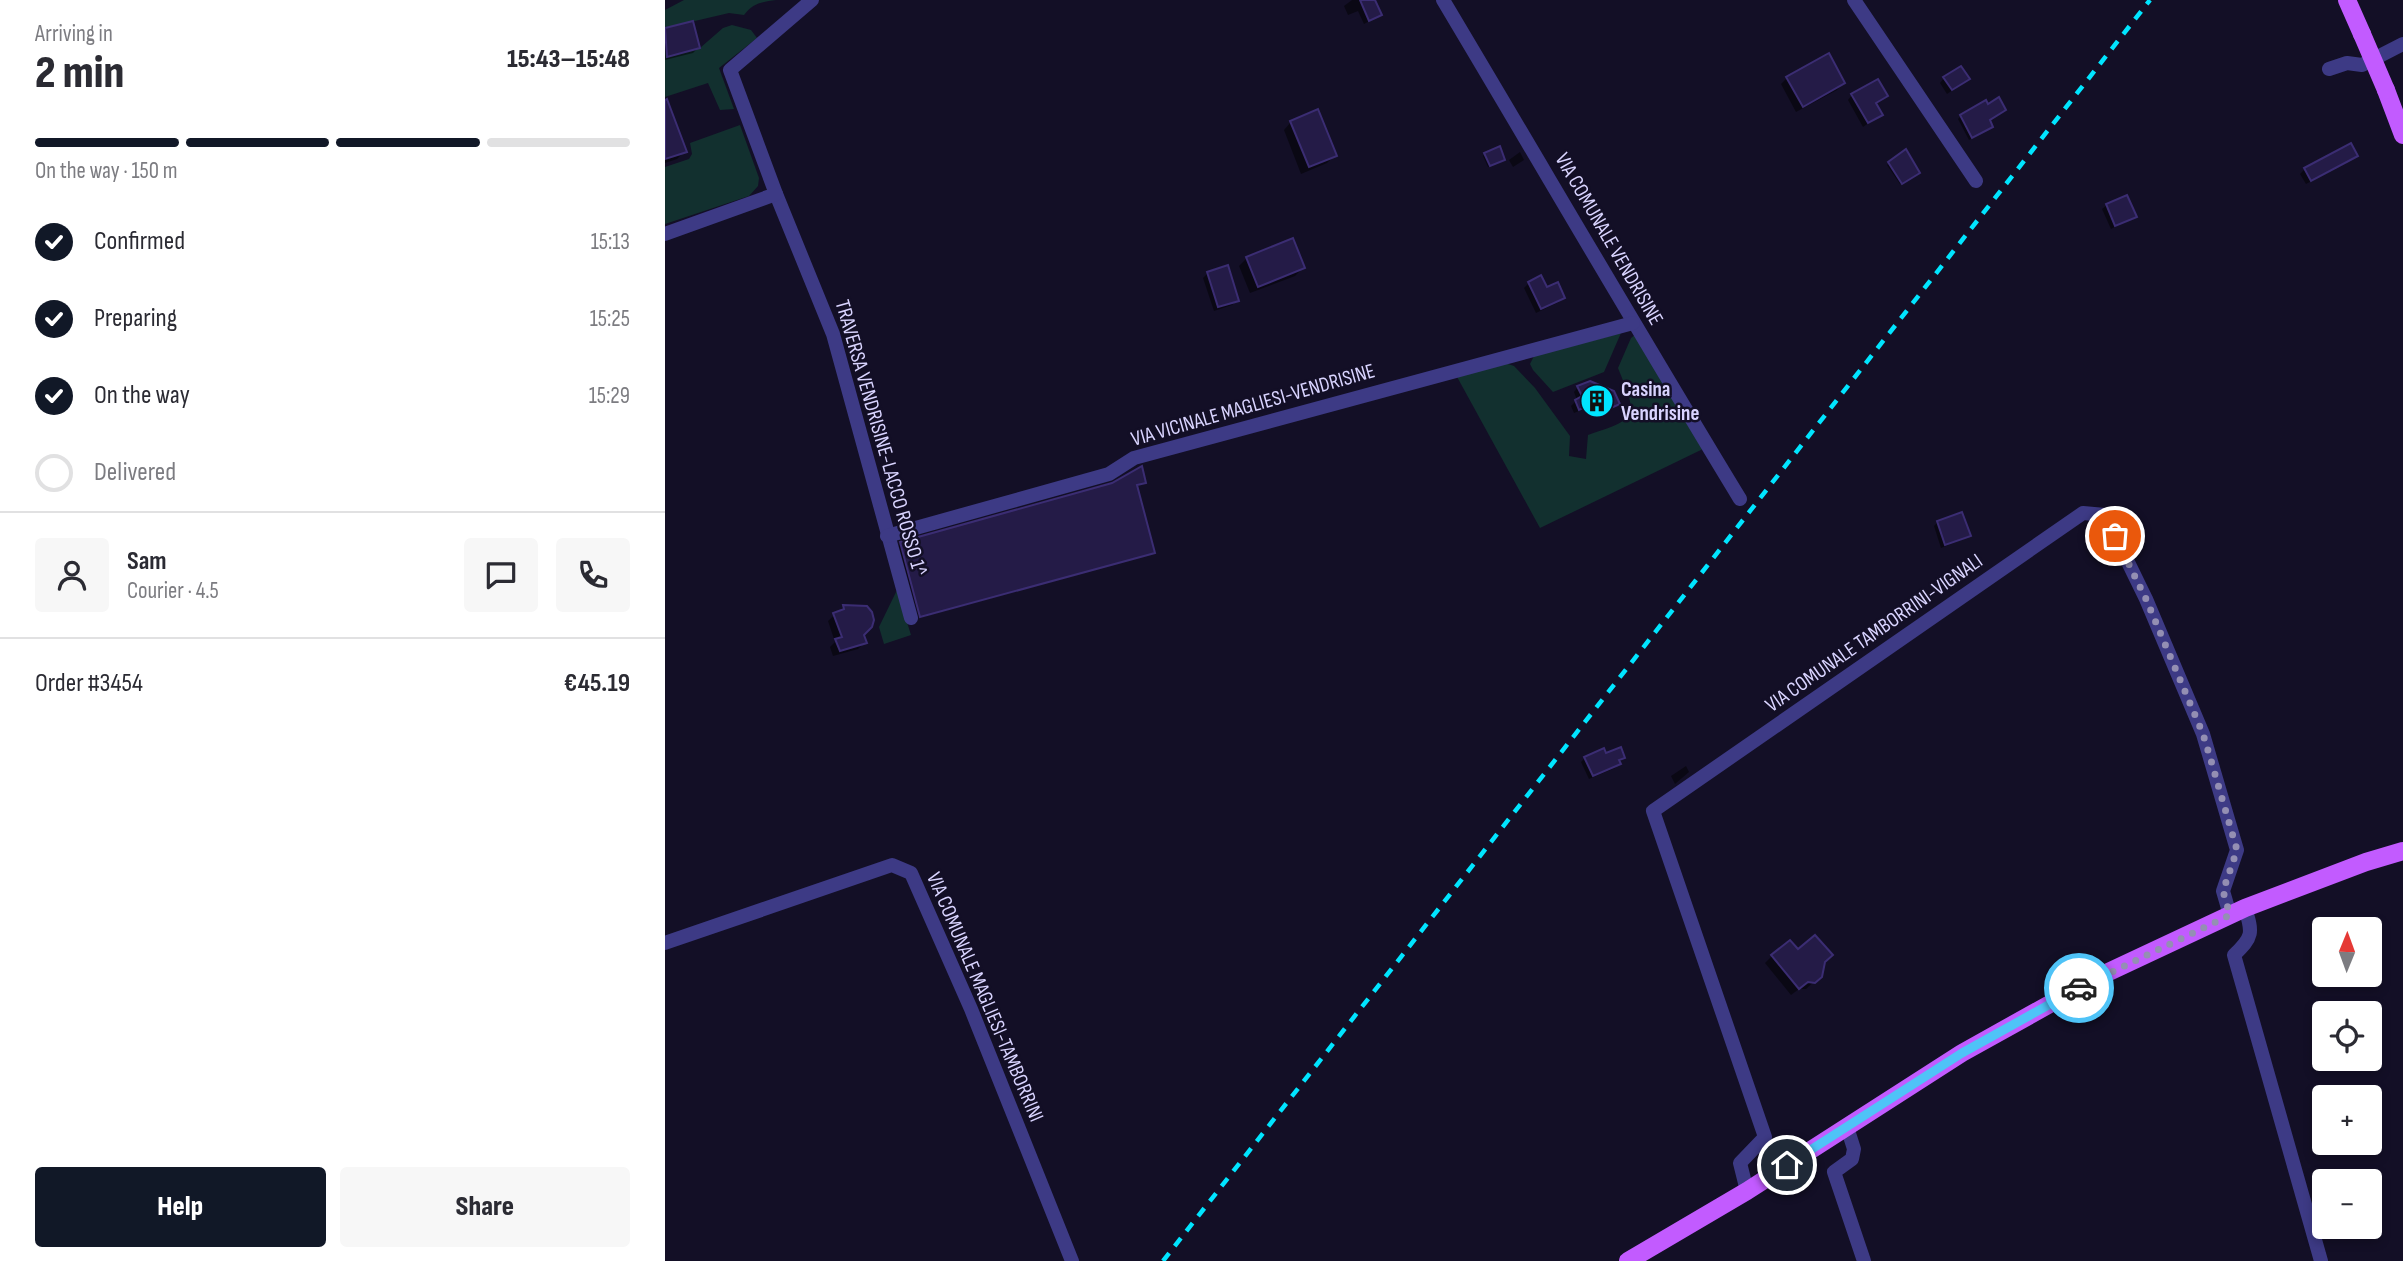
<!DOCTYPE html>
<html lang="en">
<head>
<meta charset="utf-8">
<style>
  body { margin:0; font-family:"Sofia Sans Condensed",sans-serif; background:#f7f7f7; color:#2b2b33; height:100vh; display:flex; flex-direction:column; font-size:26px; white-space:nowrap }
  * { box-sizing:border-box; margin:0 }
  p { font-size:23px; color:#7c7c81 }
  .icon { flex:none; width:38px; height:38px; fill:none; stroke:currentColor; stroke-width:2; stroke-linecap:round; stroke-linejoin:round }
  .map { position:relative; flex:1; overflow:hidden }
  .sheet { display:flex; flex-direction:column; background:#fff; width:665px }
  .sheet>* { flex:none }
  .needle { width:46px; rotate:1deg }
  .tools { position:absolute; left:1647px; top:917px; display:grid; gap:14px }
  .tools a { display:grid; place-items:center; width:70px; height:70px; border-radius:7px; background:#fff; box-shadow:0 4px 10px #0003; font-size:35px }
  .pin { position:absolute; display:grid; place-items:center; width:60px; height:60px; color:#fff; margin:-30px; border:4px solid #fff; border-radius:50%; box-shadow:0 2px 7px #0007 }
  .courier { position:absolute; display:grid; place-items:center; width:70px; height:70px; margin:-35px; border:5px solid #4fc3f7; border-radius:50%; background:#fff; color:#222; box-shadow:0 2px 9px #0007 }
  .headline em { font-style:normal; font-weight:800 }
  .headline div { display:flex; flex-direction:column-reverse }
  .headline { display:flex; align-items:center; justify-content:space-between; height:119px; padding:0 35px }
  h1 { font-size:46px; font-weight:800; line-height:52px }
  .bar { display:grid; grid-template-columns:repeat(4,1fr); gap:10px 7px; align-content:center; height:84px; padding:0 35px }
  .bar i { height:9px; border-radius:5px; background:#e1e1e2 }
  .bar .on { background:#111827 }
  .bar p { grid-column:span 4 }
  .line { display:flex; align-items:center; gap:18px; padding:0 35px; border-top:2px solid #e1e1e2 }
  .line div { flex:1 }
  .round { display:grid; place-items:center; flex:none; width:74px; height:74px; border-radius:7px; background:#f7f7f7 }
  ol { padding:0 35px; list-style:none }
  li { display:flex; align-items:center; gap:21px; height:77px }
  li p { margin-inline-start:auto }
  li .icon { padding:7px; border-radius:50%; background:#111827; color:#fff; stroke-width:4 }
  li:last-child { color:#7c7c81 }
  li i { width:38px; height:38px; border:4px solid #e1e1e2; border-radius:50% }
  .primary-button { display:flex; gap:14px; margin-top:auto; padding:14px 35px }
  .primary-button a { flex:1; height:80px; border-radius:7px; background:#111827; color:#fff; font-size:28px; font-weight:800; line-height:80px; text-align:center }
  .primary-button a+a { background:#f7f7f7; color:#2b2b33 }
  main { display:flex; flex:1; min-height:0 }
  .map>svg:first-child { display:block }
  .green { fill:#12302f }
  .shadow { fill:#0007 }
  .building { fill:#241b47; stroke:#3b2d73; stroke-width:2 }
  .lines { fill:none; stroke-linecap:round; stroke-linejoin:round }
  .street { stroke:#3d3a85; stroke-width:14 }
  .primary { stroke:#c25bff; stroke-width:18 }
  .rail { stroke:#00e5ff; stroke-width:4.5; stroke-dasharray:10 9; stroke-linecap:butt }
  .primary-bridge { stroke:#c25bff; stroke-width:18 }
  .done { stroke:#948fb3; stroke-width:7; stroke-dasharray:0 12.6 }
  .route { stroke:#4fc3f7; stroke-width:9 }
  .labels { text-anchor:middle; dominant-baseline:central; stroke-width:5; stroke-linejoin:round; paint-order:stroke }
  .street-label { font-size:21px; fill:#d9d4ff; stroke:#130f26 }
  .poi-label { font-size:21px; font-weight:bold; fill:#d9d4ff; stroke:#130f26; text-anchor:start }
</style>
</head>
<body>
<main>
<section class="sheet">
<div class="headline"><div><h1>2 min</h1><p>Arriving in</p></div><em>15:43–15:48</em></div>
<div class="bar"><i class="on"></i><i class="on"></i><i class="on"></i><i></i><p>On the way · 150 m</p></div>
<ol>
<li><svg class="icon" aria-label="check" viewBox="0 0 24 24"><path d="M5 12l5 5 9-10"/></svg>Confirmed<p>15:13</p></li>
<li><svg class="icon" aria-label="check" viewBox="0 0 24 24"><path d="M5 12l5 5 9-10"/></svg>Preparing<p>15:25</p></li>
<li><svg class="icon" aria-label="check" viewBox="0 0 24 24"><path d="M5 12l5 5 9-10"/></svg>On the way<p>15:29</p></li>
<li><i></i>Delivered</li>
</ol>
<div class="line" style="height:126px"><a class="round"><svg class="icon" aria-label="person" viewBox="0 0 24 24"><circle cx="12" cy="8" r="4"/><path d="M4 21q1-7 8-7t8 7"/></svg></a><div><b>Sam</b><p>Courier · 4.5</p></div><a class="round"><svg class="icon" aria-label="chat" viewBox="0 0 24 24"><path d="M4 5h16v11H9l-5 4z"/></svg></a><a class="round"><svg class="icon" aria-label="phone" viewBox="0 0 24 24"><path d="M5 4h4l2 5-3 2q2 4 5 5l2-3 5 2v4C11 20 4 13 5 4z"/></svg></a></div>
<div class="line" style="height:91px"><div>Order #3454</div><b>€45.19</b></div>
<div class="primary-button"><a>Help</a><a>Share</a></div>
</section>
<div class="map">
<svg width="1738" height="1261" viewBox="0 0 1738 1261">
  <rect width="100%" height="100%" fill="#130f26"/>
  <g class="green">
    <path d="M 19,0 L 111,0 C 97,2 88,3 79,15 L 64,13 L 0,28 L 0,10 Z"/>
    <path d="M 67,25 L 86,30 L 92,38 L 54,68 L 69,109 L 55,110 L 43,83 L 0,97 L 0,51 L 2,57 L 35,48 L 58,28 Z"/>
    <path d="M 75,125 L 94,178 L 93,186 L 84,196 L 0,224 L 0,167 L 24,159 L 27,154 L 25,143 Z"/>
    <path d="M 956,333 L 939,372 L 888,392 L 868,370 L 865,364 L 869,356 Z"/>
    <path d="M 971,334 L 1040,448 L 875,528 L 791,375 L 840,363 L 849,366 L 870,388 L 905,436 L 904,456 L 921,459 L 923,435 C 974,418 973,418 953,368 L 966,338 Z"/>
    <path d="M 232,590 L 246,635 L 219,644 L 214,627 Z"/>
  </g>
  <g class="shadow">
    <path d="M 687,0 L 708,0 L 715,15 L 699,24 L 693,11 L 683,15 L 679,6 Z"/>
    <path d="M 26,23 L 33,48 L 28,53 L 0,60 L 0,30 Z"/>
    <path d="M 1122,78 L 1178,83 L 1172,90 L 1131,112 L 1116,84 Z"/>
    <path d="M 1279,78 L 1298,83 L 1282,94 L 1275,83 Z"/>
    <path d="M 1187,95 L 1221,96 L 1210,104 L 1216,114 L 1198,127 L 1183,100 Z"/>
    <path d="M 1296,116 L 1323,121 L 1323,129 L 1304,140 L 1293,119 Z"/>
    <path d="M 0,120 L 20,151 L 12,159 L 0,163 Z"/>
    <path d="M 626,122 L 670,155 L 662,163 L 636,174 L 619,130 Z"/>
    <path d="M 855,152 L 859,160 L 848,167 L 844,160 Z"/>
    <path d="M 820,154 L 838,160 L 823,167 L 818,156 Z"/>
    <path d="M 1691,155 L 1686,160 L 1641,184 L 1635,174 L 1640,169 Z"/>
    <path d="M 1224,163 L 1251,174 L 1235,184 L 1222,165 Z"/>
    <path d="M 1442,205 L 1470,216 L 1446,229 L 1437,209 Z"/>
    <path d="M 582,258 L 638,268 L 630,276 L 585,293 L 574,266 Z"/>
    <path d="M 543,273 L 572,300 L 567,305 L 549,311 L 538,278 Z"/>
    <path d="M 864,283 L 898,298 L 894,302 L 871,313 L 859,288 Z"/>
    <path d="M 913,387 L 953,403 L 948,408 L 930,416 L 926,406 L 909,413 L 906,406 L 912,400 L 909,392 Z"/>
    <path d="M 479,483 L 471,486 L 488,552 L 486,554 L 254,618 L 234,546 L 236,544 Z"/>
    <path d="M 1273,522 L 1304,535 L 1299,539 L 1276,548 L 1269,526 Z"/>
    <path d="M 178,607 L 201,608 L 197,635 L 200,642 L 193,649 L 168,656 L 165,647 L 170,642 L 163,621 Z"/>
    <path d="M 940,755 L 958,758 L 950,768 L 924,779 L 916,762 L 920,758 Z"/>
    <path d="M 1021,766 L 1024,772 L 1010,784 L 1006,776 Z"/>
    <path d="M 1133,952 L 1158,963 L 1155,976 L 1141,989 L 1134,989 L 1126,995 L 1100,963 L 1107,956 Z"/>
  </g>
  <g class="building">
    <path d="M 695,0 L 710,0 L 717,15 L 704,21 Z"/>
    <path d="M 28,21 L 35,48 L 2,57 L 0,28 Z"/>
    <path d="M 1164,53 L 1180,83 L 1138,107 L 1121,77 Z"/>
    <path d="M 1296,66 L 1305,79 L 1287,90 L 1278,77 Z"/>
    <path d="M 1213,79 L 1223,96 L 1211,103 L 1218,115 L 1203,123 L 1186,94 Z"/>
    <path d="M 1334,97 L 1341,110 L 1325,120 L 1328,127 L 1307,138 L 1295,115 L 1321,100 L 1323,104 Z"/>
    <path d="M 2,99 L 22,152 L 0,159 L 0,100 Z"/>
    <path d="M 653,109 L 672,156 L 644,167 L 625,121 Z"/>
    <path d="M 1686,143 L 1693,156 L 1646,181 L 1639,168 Z"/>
    <path d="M 835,146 L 840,160 L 825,166 L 819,153 Z"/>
    <path d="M 1241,149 L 1255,173 L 1237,184 L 1223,162 Z"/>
    <path d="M 1462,195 L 1472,217 L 1450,226 L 1441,204 Z"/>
    <path d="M 628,238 L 640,268 L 593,287 L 581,257 Z"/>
    <path d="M 563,265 L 574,301 L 553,307 L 542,272 Z"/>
    <path d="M 876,275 L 882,287 L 893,282 L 900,298 L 876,309 L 863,282 Z"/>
    <path d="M 925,381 L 949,391 L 955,404 L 935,413 L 931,402 L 914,410 L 910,400 L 917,396 L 912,386 Z"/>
    <path d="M 477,466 L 481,483 L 472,485 L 490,553 L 255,617 L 235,542 L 447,483 Z"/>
    <path d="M 1297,512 L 1306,536 L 1280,545 L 1272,521 Z"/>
    <path d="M 178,605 L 202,606 L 207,612 L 209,620 L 207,627 L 199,635 L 202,643 L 175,651 L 170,639 L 177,637 L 168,613 L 179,609 Z"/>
    <path d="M 956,747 L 960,758 L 954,760 L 956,764 L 928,776 L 919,757 L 939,748 L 941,753 Z"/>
    <path d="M 1150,935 L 1168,955 L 1160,962 L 1157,977 L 1150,983 L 1143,982 L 1134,989 L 1106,955 L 1125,940 L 1133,949 Z"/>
  </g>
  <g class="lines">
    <g class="street">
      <path d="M 778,0 C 877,166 974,333 1075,499"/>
      <path d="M 1189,0 L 1311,181"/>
      <path d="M 1664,69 L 1682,63 L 1697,65 L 1738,44"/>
      <path d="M 111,194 L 168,334 L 246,618"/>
      <path d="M 0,234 L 111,194 L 65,70 L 147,0"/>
      <path d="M 222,536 L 444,474 L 469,458 L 968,323"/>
      <path d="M 1580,908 C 1588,933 1588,937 1569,955 L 1656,1261"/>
      <path d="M 0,943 L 227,865 L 246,873 L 306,1009 L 407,1261"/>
      <path d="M 1182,1127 L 1189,1149 L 1187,1159 L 1169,1172 L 1199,1261"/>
      <path d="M 1082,1191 L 1075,1163 L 1100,1137 L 988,811 L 1418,513 L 1440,515 L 1481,599 L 1538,734 L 1572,850 L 1558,891 L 1565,915"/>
    </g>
    <g class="primary">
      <path d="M 1682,0 L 1697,34"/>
      <path d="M 1721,90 L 1738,135"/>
      <path d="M 963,1261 L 1082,1191 L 1297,1053 L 1435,976 L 1580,908 L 1701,862 L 1738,851"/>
    </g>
    <path class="rail" d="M 498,1261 L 1485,0"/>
    <path class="primary-bridge" d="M 1697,34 L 1721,90"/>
  </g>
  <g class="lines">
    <path class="done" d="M 1414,988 L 1565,915 L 1558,891 L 1572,850 L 1545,757 L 1538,734 L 1481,599 L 1450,536"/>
    <path class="route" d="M 1122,1165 L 1297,1053 L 1414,988"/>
  </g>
  <defs>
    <symbol id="building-disc" viewBox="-11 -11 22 22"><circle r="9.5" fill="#00e5ff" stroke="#130f26"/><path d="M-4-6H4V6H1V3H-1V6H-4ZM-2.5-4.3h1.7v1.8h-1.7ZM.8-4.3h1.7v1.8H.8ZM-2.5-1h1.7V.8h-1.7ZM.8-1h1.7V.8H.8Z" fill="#111"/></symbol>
  </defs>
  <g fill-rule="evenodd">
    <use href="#building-disc" x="913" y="382" width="38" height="38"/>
  </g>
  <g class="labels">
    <g class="street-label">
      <text transform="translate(944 239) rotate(60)">VIA COMUNALE VENDRISINE</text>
      <text transform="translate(588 405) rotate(-16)">VIA VICINALE MAGLIESI-VENDRISINE</text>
      <text transform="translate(216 438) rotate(74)">TRAVERSA VENDRISINE-LACCO ROSSO 1^</text>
      <text transform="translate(1209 633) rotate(-35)">VIA COMUNALE TAMBORRINI-VIGNALI</text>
      <text transform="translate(320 997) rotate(67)">VIA COMUNALE MAGLIESI-TAMBORRINI</text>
    </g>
    <g class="poi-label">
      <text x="956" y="389">Casina<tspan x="956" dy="24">Vendrisine</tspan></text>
    </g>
  </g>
</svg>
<div class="tools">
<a><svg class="needle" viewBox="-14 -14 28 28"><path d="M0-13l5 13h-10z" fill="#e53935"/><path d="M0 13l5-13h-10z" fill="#7c7c81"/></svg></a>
<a><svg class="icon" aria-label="locate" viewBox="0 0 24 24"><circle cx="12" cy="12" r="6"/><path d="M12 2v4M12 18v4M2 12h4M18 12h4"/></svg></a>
<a>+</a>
<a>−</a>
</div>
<div class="pin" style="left:1450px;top:536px;background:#ea580c"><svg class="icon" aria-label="bag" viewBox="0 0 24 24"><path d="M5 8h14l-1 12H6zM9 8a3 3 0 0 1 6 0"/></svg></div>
<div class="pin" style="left:1122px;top:1165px;background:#1f2937"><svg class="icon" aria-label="home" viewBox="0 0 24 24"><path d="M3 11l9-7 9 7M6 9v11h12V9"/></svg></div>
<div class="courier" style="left:1414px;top:988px"><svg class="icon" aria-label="car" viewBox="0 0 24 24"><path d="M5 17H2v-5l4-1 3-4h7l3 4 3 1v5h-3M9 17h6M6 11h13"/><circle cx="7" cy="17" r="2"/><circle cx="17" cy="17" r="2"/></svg></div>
</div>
</main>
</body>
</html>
